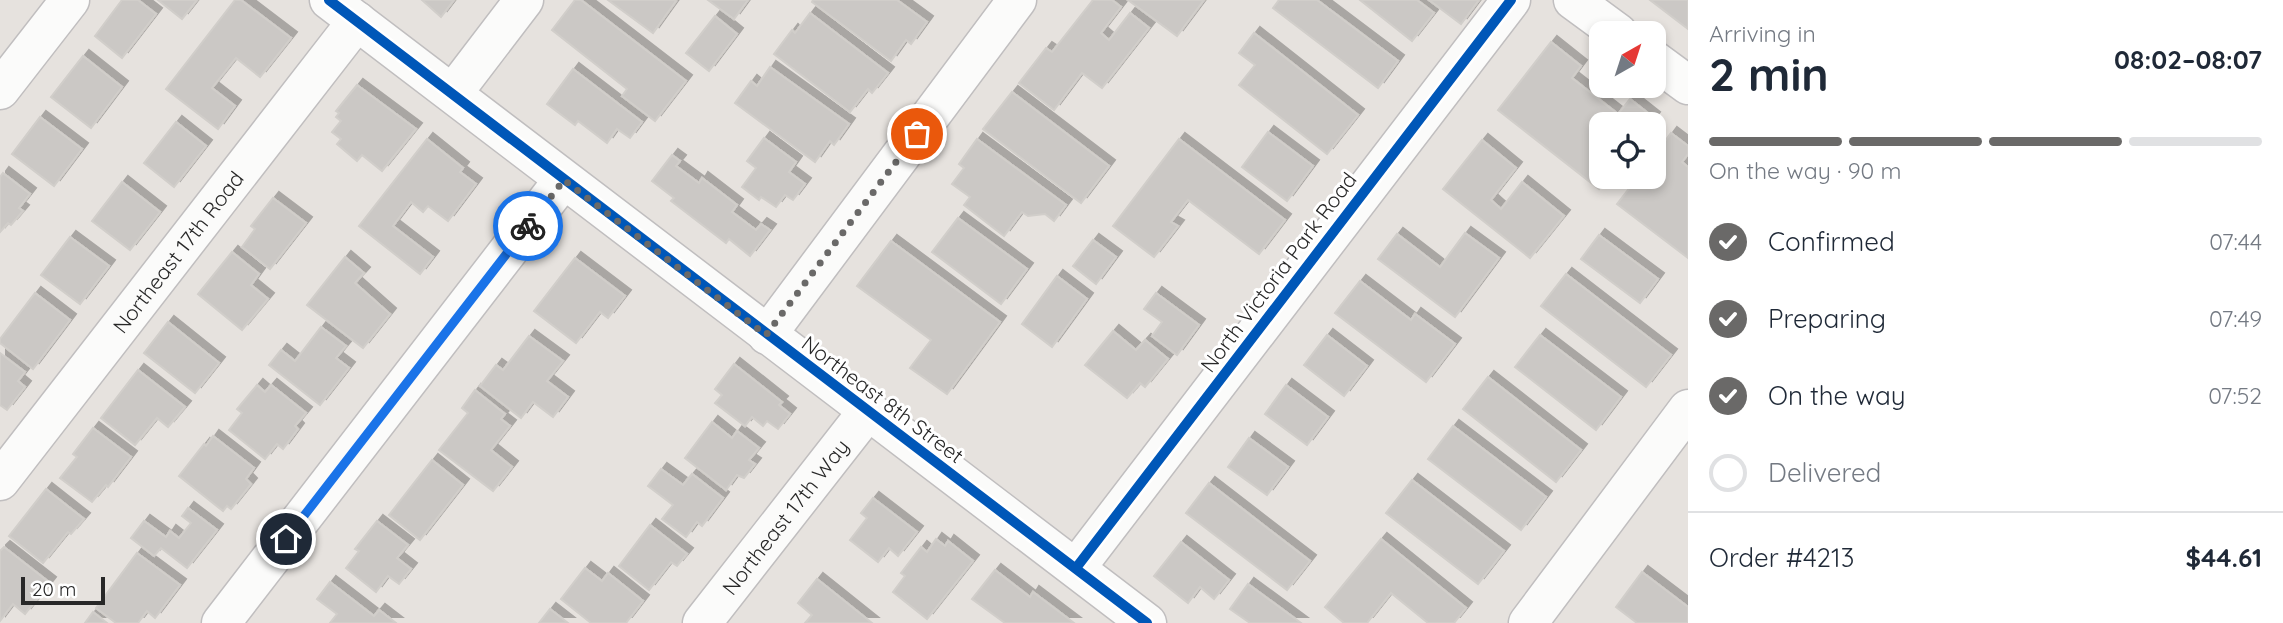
<!DOCTYPE html>
<html lang="en">
<head>
<meta charset="utf-8">
<style>
  body { margin:0; font-family:Quicksand,sans-serif; background:#f6f6f7; color:#1f2937; height:100vh; display:flex; flex-direction:column; font-size:26px; white-space:nowrap }
  * { box-sizing:border-box; margin:0 }
  p { font-size:23px; color:#747a83 }
  .icon { flex:none; width:38px; height:38px; fill:none; stroke:currentColor; stroke-width:2; stroke-linecap:round; stroke-linejoin:round }
  .map { position:relative; flex:1; overflow:hidden }
  .sheet { display:flex; flex-direction:column; background:#fff; width:595px }
  .sheet>* { flex:none }
  .needle { width:46px; rotate:39deg }
  .fabs { position:absolute; left:1589px; top:21px; display:grid; gap:14px }
  .fabs a { display:grid; place-items:center; width:77px; height:77px; border-radius:14px; background:#fff; box-shadow:0 4px 10px #0003; font-size:35px }
  .scale { position:absolute; left:21px; bottom:18px; width:84px; box-sizing:border-box; padding-left:7px; border:4px solid #282828; border-top:0; font-size:19px; line-height:24px; white-space:nowrap; color:#282828; -webkit-text-stroke:5px #fff; paint-order:stroke }
  .pin { position:absolute; display:grid; place-items:center; width:60px; height:60px; color:#fff; margin:-30px; border:4px solid #fff; border-radius:50%; box-shadow:0 2px 7px #0007 }
  .courier { position:absolute; display:grid; place-items:center; width:70px; height:70px; margin:-35px; border:5px solid #1a73e8; border-radius:50%; background:#fff; color:#222; box-shadow:0 2px 9px #0007 }
  .head em { font-style:normal; font-weight:700 }
  .head div { display:flex; flex-direction:column-reverse }
  .head { display:flex; align-items:center; justify-content:space-between; height:119px; padding:0 21px }
  h1 { font-size:46px; font-weight:700; line-height:52px }
  .bar { display:grid; grid-template-columns:repeat(4,1fr); gap:10px 7px; align-content:center; height:84px; padding:0 21px }
  .bar i { height:9px; border-radius:5px; background:#e0e1e3 }
  .bar .current { background:#6a6968 }
  .bar p { grid-column:span 4 }
  .line { display:flex; align-items:center; gap:18px; padding:0 21px; border-top:2px solid #e0e1e3 }
  .line div { flex:1 }
  ol { padding:0 21px; list-style:none }
  li { display:flex; align-items:center; gap:21px; height:77px }
  li p { margin-inline-start:auto }
  li .icon { padding:7px; border-radius:50%; background:#6a6968; color:#fff; stroke-width:4 }
  li:last-child { color:#747a83 }
  li i { width:38px; height:38px; border:4px solid #e0e1e3; border-radius:50% }
  main { display:flex; flex:1; min-height:0 }
  .map>svg:first-child { display:block }
  .building { fill:#cbc8c5; stroke:#d1ceca; stroke-width:2; filter:url(#shadow) }
  .lines { fill:none; stroke-linecap:round; stroke-linejoin:round }
  .minor-casing { stroke:#c0bebf; stroke-width:41 }
  .minor { stroke:#fbfbfa; stroke-width:38 }
  .cycleway-casing { stroke:#fff; stroke-width:15 }
  .cycleway { stroke:#0057b8; stroke-width:10 }
  .done { stroke:#6a6968; stroke-width:7; stroke-dasharray:0 12.6 }
  .route { stroke:#1a73e8; stroke-width:9 }
  .labels { text-anchor:middle; dominant-baseline:central; stroke-width:6; stroke-linejoin:round; paint-order:stroke }
  .street-label { font-size:21px; fill:#282828; stroke:#fff }
</style>
</head>
<body>
<main>
<div class="map">
<svg width="1688" height="623" viewBox="0 0 1688 623">
  <defs>
    <filter id="shadow"><feDropShadow dx="6" dy="-6" stdDeviation="0" flood-color="#0004"/></filter>
  </defs>
  <rect width="100%" height="100%" fill="#e6e2de"/>
  <g class="building">
    <path d="M 122,0 L 138,0 L 156,14 L 122,58 L 95,36 Z"/>
    <path d="M 158,0 L 197,0 L 182,19 Z"/>
    <path d="M 235,0 L 241,0 L 291,38 L 260,77 L 236,58 L 212,88 L 235,106 L 218,129 L 166,89 Z"/>
    <path d="M 422,0 L 454,0 L 441,17 Z"/>
    <path d="M 575,0 L 581,0 L 686,81 L 655,121 L 622,96 L 627,89 L 552,30 Z"/>
    <path d="M 608,0 L 674,0 L 676,1 L 653,33 Z"/>
    <path d="M 708,0 L 748,0 L 734,19 Z"/>
    <path d="M 813,0 L 897,0 L 927,22 L 911,44 L 906,40 L 891,61 L 812,2 Z"/>
    <path d="M 1093,0 L 1112,0 L 1121,7 L 1101,33 L 1109,40 L 1130,13 L 1149,28 L 1102,88 L 1082,73 L 1054,110 L 1019,83 L 1046,48 L 1052,52 Z"/>
    <path d="M 1128,0 L 1204,0 L 1177,36 Z"/>
    <path d="M 1279,0 L 1317,0 L 1398,61 L 1378,88 L 1273,8 Z"/>
    <path d="M 1360,0 L 1417,0 L 1434,13 L 1412,41 Z"/>
    <path d="M 1429,0 L 1479,0 L 1461,24 Z"/>
    <path d="M 1650,0 L 1688,0 L 1688,29 Z"/>
    <path d="M 810,13 L 888,73 L 872,93 L 868,89 L 850,112 L 774,54 L 792,30 L 795,33 Z"/>
    <path d="M 715,16 L 737,34 L 709,71 L 686,53 Z"/>
    <path d="M 1254,33 L 1358,115 L 1327,154 L 1239,85 L 1255,65 L 1239,53 Z"/>
    <path d="M 1551,42 L 1581,66 L 1572,78 L 1618,114 L 1630,99 L 1654,118 L 1649,124 L 1601,124 L 1601,177 L 1609,177 L 1599,189 L 1498,110 Z"/>
    <path d="M 83,56 L 122,87 L 91,128 L 51,97 Z"/>
    <path d="M 770,67 L 849,124 L 834,145 L 830,141 L 815,162 L 735,103 L 751,81 L 757,86 Z"/>
    <path d="M 573,69 L 642,122 L 630,138 L 617,129 L 607,143 L 578,121 L 575,125 L 547,104 Z"/>
    <path d="M 357,85 L 416,129 L 382,171 L 362,155 L 357,161 L 337,144 L 341,139 L 332,132 L 341,121 L 336,117 L 339,113 L 336,111 Z"/>
    <path d="M 1012,92 L 1109,166 L 1081,203 L 983,129 Z"/>
    <path d="M 40,117 L 82,149 L 54,186 L 12,154 Z"/>
    <path d="M 176,122 L 206,146 L 174,187 L 144,163 Z"/>
    <path d="M 1268,132 L 1313,166 L 1287,201 L 1242,167 Z"/>
    <path d="M 1671,133 L 1688,146 L 1688,154 L 1682,162 L 1688,167 L 1688,258 L 1617,204 L 1638,177 L 1654,177 L 1654,156 Z"/>
    <path d="M 764,138 L 796,162 L 789,172 L 805,184 L 793,200 L 785,195 L 776,207 L 761,197 L 759,200 L 742,187 L 756,168 L 747,161 Z"/>
    <path d="M 427,139 L 463,168 L 460,172 L 476,184 L 448,221 L 428,206 L 423,212 L 411,202 L 393,226 L 433,257 L 420,274 L 359,226 Z"/>
    <path d="M 977,139 L 1066,205 L 1054,221 L 1045,214 L 1028,216 L 1022,212 L 1004,236 L 964,205 L 970,197 L 952,184 L 964,168 L 959,164 Z"/>
    <path d="M 1179,139 L 1285,220 L 1259,254 L 1188,200 L 1171,222 L 1178,226 L 1154,257 L 1113,226 Z"/>
    <path d="M 1482,140 L 1516,168 L 1491,200 L 1501,209 L 1522,182 L 1564,216 L 1530,258 L 1443,189 Z"/>
    <path d="M 672,155 L 680,161 L 676,166 L 699,183 L 702,178 L 737,205 L 732,212 L 756,230 L 761,224 L 770,230 L 750,256 L 729,239 L 726,243 L 671,201 L 674,198 L 652,181 Z"/>
    <path d="M 3,173 L 30,194 L 19,208 L 23,211 L 11,225 L 8,223 L 0,232 L 0,177 Z"/>
    <path d="M 122,182 L 160,212 L 130,250 L 92,221 Z"/>
    <path d="M 273,198 L 306,223 L 270,269 L 242,247 L 255,229 L 251,226 Z"/>
    <path d="M 958,218 L 1027,269 L 1001,304 L 932,252 Z"/>
    <path d="M 1465,233 L 1499,258 L 1455,317 L 1378,259 L 1397,234 L 1440,267 Z"/>
    <path d="M 1599,235 L 1658,279 L 1640,303 L 1581,259 Z"/>
    <path d="M 70,237 L 109,266 L 80,304 L 41,275 Z"/>
    <path d="M 1093,240 L 1116,257 L 1096,284 L 1073,266 Z"/>
    <path d="M 891,241 L 1000,322 L 947,394 L 910,368 L 931,340 L 857,286 Z"/>
    <path d="M 232,252 L 259,274 L 251,285 L 268,299 L 242,330 L 198,294 Z"/>
    <path d="M 345,257 L 364,273 L 355,283 L 390,314 L 363,348 L 307,305 Z"/>
    <path d="M 575,258 L 625,296 L 608,318 L 600,312 L 576,343 L 534,311 Z"/>
    <path d="M 1566,274 L 1671,355 L 1646,387 L 1541,306 Z"/>
    <path d="M 1057,276 L 1087,299 L 1052,347 L 1022,324 Z"/>
    <path d="M 1360,281 L 1411,320 L 1415,314 L 1455,344 L 1426,382 L 1335,313 Z"/>
    <path d="M 35,293 L 70,320 L 33,369 L 0,343 L 0,339 Z"/>
    <path d="M 1156,293 L 1199,325 L 1177,355 L 1152,336 L 1162,322 L 1144,309 Z"/>
    <path d="M 168,322 L 219,363 L 195,393 L 144,353 Z"/>
    <path d="M 321,327 L 346,346 L 336,358 L 349,368 L 320,405 L 269,365 L 281,350 L 295,361 Z"/>
    <path d="M 1113,331 L 1136,350 L 1145,340 L 1168,359 L 1145,387 L 1140,383 L 1127,398 L 1085,365 Z"/>
    <path d="M 1327,335 L 1367,366 L 1344,396 L 1304,365 Z"/>
    <path d="M 1540,335 L 1621,397 L 1596,430 L 1515,367 Z"/>
    <path d="M 529,336 L 563,361 L 547,381 L 568,397 L 553,417 L 533,402 L 521,418 L 480,386 L 496,365 L 503,370 Z"/>
    <path d="M 0,353 L 25,372 L 18,381 L 25,387 L 7,410 L 0,405 Z"/>
    <path d="M 734,364 L 782,402 L 779,405 L 790,414 L 778,429 L 767,421 L 763,426 L 752,417 L 745,426 L 715,403 L 722,395 L 715,389 Z"/>
    <path d="M 138,370 L 185,407 L 168,427 L 157,418 L 135,445 L 101,418 Z"/>
    <path d="M 1488,377 L 1581,450 L 1556,482 L 1463,409 Z"/>
    <path d="M 257,385 L 265,392 L 271,385 L 306,413 L 295,426 L 298,429 L 283,449 L 277,444 L 265,459 L 229,430 L 242,413 L 237,409 Z"/>
    <path d="M 1286,385 L 1328,417 L 1307,445 L 1265,414 Z"/>
    <path d="M 475,390 L 505,414 L 501,419 L 510,426 L 491,450 L 512,467 L 493,491 L 439,450 L 468,413 L 462,408 Z"/>
    <path d="M 712,422 L 732,438 L 737,431 L 759,448 L 749,460 L 755,464 L 744,478 L 737,475 L 726,490 L 685,458 Z"/>
    <path d="M 1453,426 L 1546,497 L 1521,530 L 1428,459 Z"/>
    <path d="M 93,428 L 131,457 L 108,487 L 106,485 L 92,502 L 60,478 L 77,457 L 73,454 Z"/>
    <path d="M 213,436 L 254,468 L 246,479 L 251,484 L 231,509 L 227,506 L 223,511 L 179,476 L 204,444 L 206,446 Z"/>
    <path d="M 1249,438 L 1288,467 L 1267,495 L 1228,467 Z"/>
    <path d="M 432,460 L 463,485 L 420,540 L 389,515 Z"/>
    <path d="M 661,469 L 683,485 L 692,474 L 723,498 L 702,526 L 697,522 L 686,537 L 662,519 L 673,505 L 648,486 Z"/>
    <path d="M 1412,480 L 1504,551 L 1478,584 L 1386,513 Z"/>
    <path d="M 1209,483 L 1310,561 L 1287,590 L 1186,513 Z"/>
    <path d="M 46,489 L 84,519 L 71,534 L 68,532 L 43,563 L 9,536 Z"/>
    <path d="M 873,498 L 917,532 L 898,556 L 889,548 L 878,562 L 850,540 L 867,518 L 861,513 Z"/>
    <path d="M 188,508 L 217,530 L 187,568 L 161,548 L 154,556 L 131,538 L 144,521 L 166,537 L 170,531 L 179,538 L 191,523 L 182,516 Z"/>
    <path d="M 377,521 L 408,545 L 397,558 L 411,569 L 399,584 L 388,576 L 376,592 L 346,568 L 359,551 L 355,549 Z"/>
    <path d="M 650,525 L 687,554 L 677,566 L 671,562 L 649,590 L 619,566 Z"/>
    <path d="M 936,539 L 945,546 L 948,541 L 973,561 L 927,619 L 893,592 L 905,576 L 901,573 L 921,547 L 927,552 Z"/>
    <path d="M 1381,539 L 1466,608 L 1454,623 L 1428,623 L 1391,593 L 1367,623 L 1344,623 L 1325,607 Z"/>
    <path d="M 1181,542 L 1229,580 L 1214,599 L 1200,587 L 1188,603 L 1154,576 Z"/>
    <path d="M 4,547 L 50,583 L 25,614 L 13,604 L 0,621 L 0,551 Z"/>
    <path d="M 137,553 L 180,585 L 155,618 L 147,611 L 138,623 L 116,623 L 96,608 Z"/>
    <path d="M 585,568 L 602,581 L 608,573 L 643,601 L 626,623 L 591,623 L 561,599 Z"/>
    <path d="M 995,570 L 1030,597 L 1033,592 L 1074,623 L 1005,623 L 972,599 Z"/>
    <path d="M 1642,572 L 1688,607 L 1688,623 L 1637,623 L 1616,607 Z"/>
    <path d="M 817,579 L 872,623 L 805,623 L 812,615 L 798,603 Z"/>
    <path d="M 330,582 L 374,616 L 379,610 L 396,623 L 330,623 L 337,614 L 317,599 Z"/>
    <path d="M 1248,584 L 1301,623 L 1250,623 L 1230,609 Z"/>
    <path d="M 550,609 L 568,623 L 539,623 Z"/>
    <path d="M 93,612 L 107,623 L 85,623 Z"/>
  </g>
  <g class="lines">
    <defs>
      <g id="minor">
        <path d="M 329,0 L 1147,623"/>
        <path d="M 1573,0 L 1618,33"/>
        <path d="M 1654,60 L 1688,85"/>
        <path d="M 0,90 L 70,0"/>
        <path d="M 453,93 L 524,0"/>
        <path d="M 767,335 L 1017,0"/>
        <path id="s1" d="M 0,481 L 357,21"/>
        <path d="M 1076,568 L 1511,0"/>
        <path d="M 221,623 L 563,180"/>
        <path id="s2" d="M 702,623 L 867,412"/>
        <path d="M 1528,623 L 1688,409"/>
      </g>
    </defs>
    <use href="#minor" class="minor-casing"/>
    <use href="#minor" class="minor"/>
    <defs>
      <g id="cycleway">
        <path d="M 329,0 L 1147,623"/>
        <path d="M 1076,568 L 1511,0"/>
      </g>
    </defs>
    <use href="#cycleway" class="cycleway-casing"/>
    <use href="#cycleway" class="cycleway"/>
  </g>
  <g class="lines">
    <path class="done" d="M 528,226 L 564,180 L 766,335 L 917,134"/>
    <path class="route" d="M 286,539 L 528,226"/>
  </g>
  <g class="labels">
    <g class="street-label">
      <text stroke="none"><textPath href="#s1" startOffset="290">Northeast 17th Road</textPath></text>
      <text transform="translate(1278 272) rotate(-53)">North Victoria Park Road</text>
      <text transform="translate(883 399) rotate(37)">Northeast 8th Street</text>
      <text stroke="none"><textPath href="#s2" startOffset="135">Northeast 17th Way</textPath></text>
    </g>
  </g>
</svg>
<div class="fabs">
<a><svg class="needle" viewBox="-14 -14 28 28"><path d="M0-13l5 13h-10z" fill="#e53935"/><path d="M0 13l5-13h-10z" fill="#747a83"/></svg></a>
<a><svg class="icon" aria-label="locate" viewBox="0 0 24 24"><circle cx="12" cy="12" r="6"/><path d="M12 2v4M12 18v4M2 12h4M18 12h4"/></svg></a>
</div>
<div class="scale">20 m</div>
<div class="pin" style="left:917px;top:134px;background:#ea580c"><svg class="icon" aria-label="bag" viewBox="0 0 24 24"><path d="M5 8h14l-1 12H6zM9 8a3 3 0 0 1 6 0"/></svg></div>
<div class="pin" style="left:286px;top:539px;background:#1f2937"><svg class="icon" aria-label="home" viewBox="0 0 24 24"><path d="M3 11l9-7 9 7M6 9v11h12V9"/></svg></div>
<div class="courier" style="left:528px;top:226px"><svg class="icon" aria-label="bike" viewBox="0 0 24 24"><circle cx="6" cy="16" r="4"/><circle cx="18" cy="16" r="4"/><path d="M6 16l4-8h5l3 8M10 8l3 8H6M13 5h3"/></svg></div>
</div>
<section class="sheet">
<div class="head"><div><h1>2 min</h1><p>Arriving in</p></div><em>08:02–08:07</em></div>
<div class="bar"><i class="current"></i><i class="current"></i><i class="current"></i><i></i><p>On the way · 90 m</p></div>
<ol>
<li><svg class="icon" aria-label="check" viewBox="0 0 24 24"><path d="M5 12l5 5 9-10"/></svg>Confirmed<p>07:44</p></li>
<li><svg class="icon" aria-label="check" viewBox="0 0 24 24"><path d="M5 12l5 5 9-10"/></svg>Preparing<p>07:49</p></li>
<li><svg class="icon" aria-label="check" viewBox="0 0 24 24"><path d="M5 12l5 5 9-10"/></svg>On the way<p>07:52</p></li>
<li><i></i>Delivered</li>
</ol>
<div class="line" style="height:91px"><div>Order #4213</div><b>$44.61</b></div>
</section>
</main>
</body>
</html>
